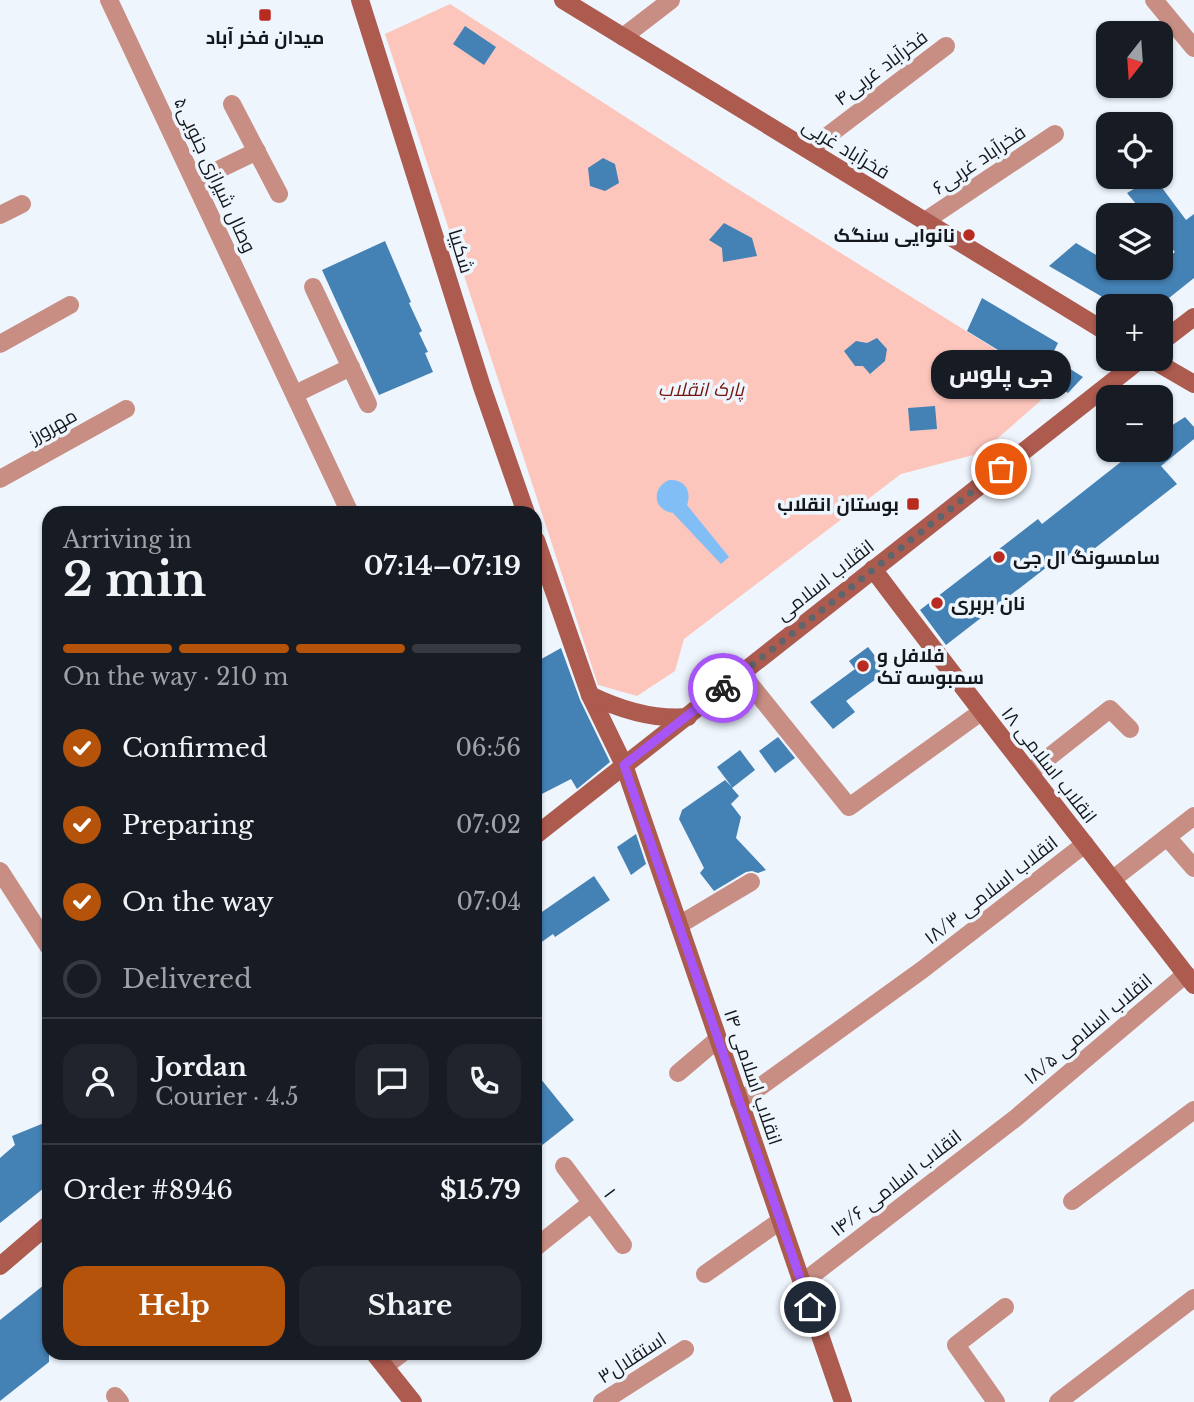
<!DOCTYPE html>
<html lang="en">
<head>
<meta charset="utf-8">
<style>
  body { margin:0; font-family:"Libre Baskerville",Cairo,serif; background:#20242c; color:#f1f3f6; height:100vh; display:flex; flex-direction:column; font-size:26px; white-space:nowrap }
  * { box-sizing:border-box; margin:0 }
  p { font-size:23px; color:#9ea1a6 }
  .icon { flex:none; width:38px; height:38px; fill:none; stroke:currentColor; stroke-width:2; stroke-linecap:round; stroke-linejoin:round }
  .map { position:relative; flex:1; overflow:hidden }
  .details { position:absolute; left:42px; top:506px; width:500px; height:854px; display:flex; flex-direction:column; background:#171b24; border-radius:21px; box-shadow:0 2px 5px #0004 }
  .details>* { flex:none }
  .needle { width:46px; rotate:197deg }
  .tools { position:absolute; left:1096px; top:21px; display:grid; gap:14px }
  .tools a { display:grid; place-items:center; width:77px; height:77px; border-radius:14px; background:#171b24; box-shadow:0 2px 5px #0004; font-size:35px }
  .pin { position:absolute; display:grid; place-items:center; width:60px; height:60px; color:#fff; margin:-30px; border:4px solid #fff; border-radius:50%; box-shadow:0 2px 7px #0007 }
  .courier { position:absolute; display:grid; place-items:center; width:70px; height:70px; margin:-35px; border:5px solid #a855f7; border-radius:50%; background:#fff; color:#222; box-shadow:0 2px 9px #0007 }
  .bubble { position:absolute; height:49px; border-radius:21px; background:#171b24; box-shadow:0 2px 5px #0004; font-size:23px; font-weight:800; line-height:49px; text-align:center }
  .overview em { font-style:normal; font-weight:800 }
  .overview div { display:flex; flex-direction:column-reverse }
  .overview { display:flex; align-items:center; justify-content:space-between; height:119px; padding:0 21px }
  h1 { font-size:46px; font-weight:800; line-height:52px }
  .bar { display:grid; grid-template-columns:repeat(4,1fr); gap:10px 7px; align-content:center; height:84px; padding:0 21px }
  .bar i { height:9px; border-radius:5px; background:#363941 }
  .bar .selected { background:#b45309 }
  .bar p { grid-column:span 4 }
  .line { display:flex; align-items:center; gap:18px; padding:0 21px; border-top:2px solid #363941 }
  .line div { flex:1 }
  .round { display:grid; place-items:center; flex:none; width:74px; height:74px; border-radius:21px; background:#20242c }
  ol { padding:0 21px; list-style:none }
  li { display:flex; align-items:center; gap:21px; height:77px }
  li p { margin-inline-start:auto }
  li .icon { padding:7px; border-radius:50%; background:#b45309; color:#fff; stroke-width:4 }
  li:last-child { color:#9ea1a6 }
  li i { width:38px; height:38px; border:4px solid #363941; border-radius:50% }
  .primary-button { display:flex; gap:14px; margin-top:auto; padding:14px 21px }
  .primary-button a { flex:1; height:80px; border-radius:21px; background:#b45309; color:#fff; font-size:28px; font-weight:800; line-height:80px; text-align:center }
  .primary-button a+a { background:#20242c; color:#f1f3f6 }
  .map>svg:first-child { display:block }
  .green { fill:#fdc6bd }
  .water { fill:#80bef5 }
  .building { fill:#4481b4 }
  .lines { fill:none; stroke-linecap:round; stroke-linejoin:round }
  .street { stroke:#c88e84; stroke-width:18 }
  .secondary { stroke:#ad5a4f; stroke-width:18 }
  .done { stroke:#60656b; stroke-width:7; stroke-dasharray:0 12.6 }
  .route { stroke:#a855f7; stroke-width:9 }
  .poi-dot { fill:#b92b20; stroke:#eef5fd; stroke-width:2.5 }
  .labels { text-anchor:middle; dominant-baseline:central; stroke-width:7; stroke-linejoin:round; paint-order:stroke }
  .poi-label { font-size:19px; font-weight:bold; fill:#14181c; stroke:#eef5fd; text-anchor:start }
  .street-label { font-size:19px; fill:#14181c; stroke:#eef5fd }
  .park-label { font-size:19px; font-style:italic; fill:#75150e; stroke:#eef5fd }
</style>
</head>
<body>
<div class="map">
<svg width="1194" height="1402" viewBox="0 0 1194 1402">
  <rect width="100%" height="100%" fill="#eef5fd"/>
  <path class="green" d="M 450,4 L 725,181 L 1056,387 L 981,453 L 901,474 L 684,639 L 675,671 L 637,696 L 598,685 L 385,34 Z"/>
  <path class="water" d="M 669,480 C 685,479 692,491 687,505 L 729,557 L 721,564 L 673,513 C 653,510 651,488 669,480 Z"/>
  <g class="building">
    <path d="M 465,26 L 496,47 L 484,65 L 453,44 Z"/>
    <path d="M 603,158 L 615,164 L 619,183 L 605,191 L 590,186 L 588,168 Z"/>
    <path d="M 1154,177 L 1186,220 L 1194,214 L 1194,278 L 1164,302 L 1155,306 L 1118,306 L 1049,266 L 1076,243 L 1108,262 L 1108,268 L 1116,268 L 1130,276 L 1142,278 L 1155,268 L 1160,268 L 1160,264 L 1175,252 L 1160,234 L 1160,215 L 1145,215 L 1127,193 Z"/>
    <path d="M 724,223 L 752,238 L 757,256 L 723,262 L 722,248 L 709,240 Z"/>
    <path d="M 385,241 L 411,302 L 409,303 L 422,331 L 419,333 L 428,352 L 425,353 L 433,372 L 379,395 L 322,270 Z"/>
    <path d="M 982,298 L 1058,343 L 1051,357 L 1083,377 L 1068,393 L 967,331 Z"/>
    <path d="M 877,338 L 887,349 L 885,361 L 870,374 L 863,366 L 855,366 L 844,351 L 856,341 L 867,343 Z"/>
    <path d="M 970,354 L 986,376 L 964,391 L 948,369 Z"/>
    <path d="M 935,406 L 937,429 L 910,431 L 908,408 Z"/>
    <path d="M 1185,417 L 1194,427 L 1194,439 L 1161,466 L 1177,484 L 1076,563 L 1065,553 L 946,645 L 920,610 L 1038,519 L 1042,524 L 1136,450 L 1160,450 L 1160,433 Z"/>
    <path d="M 868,647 L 887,671 L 846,701 L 855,712 L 833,729 L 810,702 L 855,669 L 849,661 Z"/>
    <path d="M 561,648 L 580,700 L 610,762 L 577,789 L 571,779 L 536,797 L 536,662 Z"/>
    <path d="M 778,737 L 795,758 L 775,773 L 759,751 Z"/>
    <path d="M 740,750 L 755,770 L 732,788 L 739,796 L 731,804 L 741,817 L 736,838 L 766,870 L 758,873 L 752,871 L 746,872 L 714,891 L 700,873 L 704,868 L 679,819 L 682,810 L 725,780 L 732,787 L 717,767 Z"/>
    <path d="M 636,834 L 646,864 L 631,875 L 617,847 Z"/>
    <path d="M 594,876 L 610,900 L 555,937 L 553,934 L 536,946 L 536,916 Z"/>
    <path d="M 536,1073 L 574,1120 L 536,1150 Z"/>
    <path d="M 49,1121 L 49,1184 L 0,1223 L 0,1158 L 15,1145 L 12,1136 Z"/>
    <path d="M 49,1281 L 49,1362 L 0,1401 L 0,1320 Z"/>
  </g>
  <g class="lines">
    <g class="street">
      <path d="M 109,0 L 350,513"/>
      <path d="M 1154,0 L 1194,48"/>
      <path d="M 623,37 L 671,0"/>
      <path d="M 232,104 L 279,194"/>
      <path d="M 809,150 L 946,46"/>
      <path d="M 195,181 L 257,151"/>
      <path d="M 0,215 L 22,204"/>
      <path d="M 925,221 L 1055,134"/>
      <path d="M 313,287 L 368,404"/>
      <path d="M 0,344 L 70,305"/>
      <path d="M 295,394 L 351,367"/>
      <path d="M 0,479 L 126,409"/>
      <path d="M 741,673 L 849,807 L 981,712"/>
      <path d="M 1030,772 L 1110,709 L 1130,729"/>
      <path d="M 1167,837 L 1194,868"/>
      <path d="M 0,871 L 49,947"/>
      <path d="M 1113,879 L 1194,816"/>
      <path d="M 679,925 L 751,882"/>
      <path d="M 678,1073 L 718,1039"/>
      <path d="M 739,1102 L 922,970 L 1085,844"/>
      <path d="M 564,1166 L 623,1245"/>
      <path d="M 1072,1201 L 1194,1110"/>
      <path d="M 536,1247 L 591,1203"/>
      <path d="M 705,1274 L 780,1221"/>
      <path d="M 802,1283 L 1017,1117 L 1186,974"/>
      <path d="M 385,1366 L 402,1353"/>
      <path d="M 115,1396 L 120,1402"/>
      <path d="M 602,1402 L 685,1349"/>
      <path d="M 996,1402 L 956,1345 L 1005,1307"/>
      <path d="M 1058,1402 L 1194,1298"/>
    </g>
    <g class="secondary">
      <path d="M 360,0 L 482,387 L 526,513"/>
      <path d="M 563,0 L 1108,333"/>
      <path d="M 1160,343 L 1194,317"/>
      <path d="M 1151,359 L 1194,384"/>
      <path d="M 536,540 L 590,695 L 624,765 L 843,1402"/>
      <path d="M 873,569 C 978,709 1087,846 1194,985"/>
      <path d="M 590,695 C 621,710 653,720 688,717"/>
      <path d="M 536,835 L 1141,359"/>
      <path d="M 0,1266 L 49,1224"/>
      <path d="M 374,1353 L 413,1402"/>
    </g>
  </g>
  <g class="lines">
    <path class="done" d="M 723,688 L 1001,469"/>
    <path class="route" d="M 723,688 L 624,765 L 810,1307"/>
  </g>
  <g class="poi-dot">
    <rect x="258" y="8" width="14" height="14" rx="3.5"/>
    <circle cx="969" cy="235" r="7"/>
    <rect x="906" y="497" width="14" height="14" rx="3.5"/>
    <circle cx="999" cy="557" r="7"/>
    <circle cx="937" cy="603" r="7"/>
    <circle cx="863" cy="666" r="7"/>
  </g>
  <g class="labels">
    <g class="poi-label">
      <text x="265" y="37" text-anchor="middle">میدان فخر آباد</text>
      <text x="955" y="235" text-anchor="end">نانوایی سنگک</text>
      <text x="899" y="504" text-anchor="end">بوستان انقلاب</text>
      <text x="1013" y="557">سامسونگ ال جی</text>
      <text x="951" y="603">نان بربری</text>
      <text x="877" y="655">فلافل و<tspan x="877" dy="22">سمبوسه تک</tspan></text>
    </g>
    <g class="street-label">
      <text transform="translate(881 68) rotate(-37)">۴فخرآباد غربی</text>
      <text transform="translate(846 149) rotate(31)">فخرآباد غربی</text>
      <text transform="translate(979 160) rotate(-34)">۶فخرآباد غربی</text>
      <text transform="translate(215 175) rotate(65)">۵وصال شیرازی جنوبی</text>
      <text transform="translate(461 251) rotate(73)">شکیبا</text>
      <text transform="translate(53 426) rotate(-29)">مهرورز</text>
      <text transform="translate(825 580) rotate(-38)">انقلاب اسلامی</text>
      <text transform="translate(1049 765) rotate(52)">۱۸ انقلاب اسلامی</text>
      <text transform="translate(991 890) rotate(-38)">۱۸/۳ انقلاب اسلامی</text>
      <text transform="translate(1088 1029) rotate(-40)">۱۸/۵ انقلاب اسلامی</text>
      <text transform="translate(753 1077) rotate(71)">۱۴ انقلاب اسلامی</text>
      <text transform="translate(896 1183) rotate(-38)">۱۴/۶ انقلاب اسلامی</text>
      <text transform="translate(610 1193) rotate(53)">۱</text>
      <text transform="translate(632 1358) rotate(-33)">استقلال۳</text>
    </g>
    <g class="park-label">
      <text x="701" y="389">پارک انقلاب</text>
    </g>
  </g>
</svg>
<div class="tools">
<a><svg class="needle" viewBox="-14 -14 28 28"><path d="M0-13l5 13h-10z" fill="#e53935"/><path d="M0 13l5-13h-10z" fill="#9ea1a6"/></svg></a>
<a><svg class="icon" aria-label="locate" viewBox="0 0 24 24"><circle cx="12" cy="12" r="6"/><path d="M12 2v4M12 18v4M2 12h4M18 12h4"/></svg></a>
<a><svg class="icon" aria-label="layers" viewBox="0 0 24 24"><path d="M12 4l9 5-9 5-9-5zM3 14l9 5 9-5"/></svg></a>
<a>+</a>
<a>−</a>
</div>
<div class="pin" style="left:1001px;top:469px;background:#ea580c"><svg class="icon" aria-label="bag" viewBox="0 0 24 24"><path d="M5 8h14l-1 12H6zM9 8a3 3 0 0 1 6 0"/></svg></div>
<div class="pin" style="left:810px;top:1307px;background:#1f2937"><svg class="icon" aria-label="home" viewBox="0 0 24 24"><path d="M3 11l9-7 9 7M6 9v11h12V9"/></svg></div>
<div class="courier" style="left:723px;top:688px"><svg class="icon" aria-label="bike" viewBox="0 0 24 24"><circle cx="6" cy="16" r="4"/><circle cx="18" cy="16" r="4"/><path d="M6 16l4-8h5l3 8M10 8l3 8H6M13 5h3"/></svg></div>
<div class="bubble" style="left:931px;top:350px;width:140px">جی پلوس</div>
<section class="details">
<div class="overview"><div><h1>2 min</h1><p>Arriving in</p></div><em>07:14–07:19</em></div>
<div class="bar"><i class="selected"></i><i class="selected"></i><i class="selected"></i><i></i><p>On the way · 210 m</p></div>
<ol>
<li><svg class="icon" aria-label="check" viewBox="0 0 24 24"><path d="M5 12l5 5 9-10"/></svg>Confirmed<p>06:56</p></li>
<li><svg class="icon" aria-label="check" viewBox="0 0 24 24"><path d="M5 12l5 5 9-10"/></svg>Preparing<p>07:02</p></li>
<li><svg class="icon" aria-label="check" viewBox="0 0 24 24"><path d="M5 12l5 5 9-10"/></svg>On the way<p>07:04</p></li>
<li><i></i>Delivered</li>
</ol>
<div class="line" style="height:126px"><a class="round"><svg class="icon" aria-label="person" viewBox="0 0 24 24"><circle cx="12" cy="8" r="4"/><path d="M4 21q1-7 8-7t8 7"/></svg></a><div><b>Jordan</b><p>Courier · 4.5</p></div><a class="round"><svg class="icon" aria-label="chat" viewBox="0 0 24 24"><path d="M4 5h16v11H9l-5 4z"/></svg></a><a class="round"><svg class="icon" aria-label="phone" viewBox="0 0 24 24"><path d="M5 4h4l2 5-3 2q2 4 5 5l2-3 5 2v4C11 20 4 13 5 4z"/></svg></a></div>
<div class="line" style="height:91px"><div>Order #8946</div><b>$15.79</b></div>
<div class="primary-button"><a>Help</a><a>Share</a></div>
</section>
</div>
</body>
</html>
